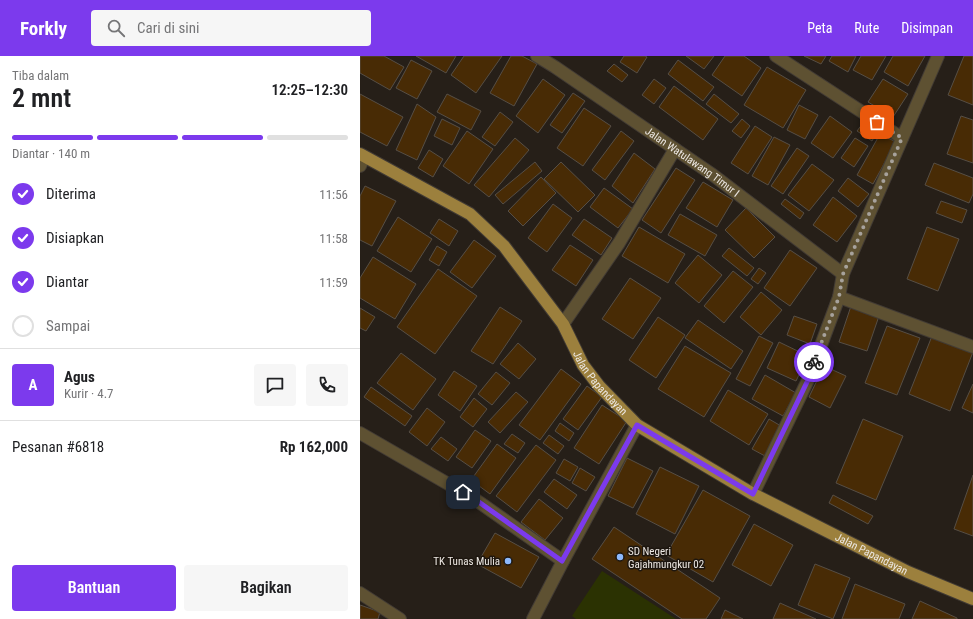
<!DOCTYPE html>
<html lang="id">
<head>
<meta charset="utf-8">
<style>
  body { margin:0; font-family:"Roboto Condensed",sans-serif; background:#f6f6f6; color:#202124; height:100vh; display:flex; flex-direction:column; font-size:15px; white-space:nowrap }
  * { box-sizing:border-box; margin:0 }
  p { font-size:13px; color:#757577 }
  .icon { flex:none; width:22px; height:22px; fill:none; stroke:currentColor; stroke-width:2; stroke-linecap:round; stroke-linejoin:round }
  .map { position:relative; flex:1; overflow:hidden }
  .drawer { display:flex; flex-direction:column; background:#fff; width:360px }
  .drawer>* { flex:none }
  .pin { position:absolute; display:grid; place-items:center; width:34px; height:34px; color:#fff; margin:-17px; border-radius:8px; box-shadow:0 2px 6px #0006 }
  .courier { position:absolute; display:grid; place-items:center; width:40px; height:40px; margin:-20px; border:3px solid #7c3aed; border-radius:50%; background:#fff; color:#222; box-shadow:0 1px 5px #0007 }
  .summary em { font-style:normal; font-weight:600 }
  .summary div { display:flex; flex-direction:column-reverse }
  .summary { display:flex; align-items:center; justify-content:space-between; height:68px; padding:0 12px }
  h1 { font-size:26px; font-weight:600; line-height:30px }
  .bar { display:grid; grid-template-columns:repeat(4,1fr); gap:6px 4px; align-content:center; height:48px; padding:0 12px }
  .bar i { height:5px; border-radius:3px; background:#e0e0e0 }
  .bar .active { background:#7c3aed }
  .bar p { grid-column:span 4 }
  .line { display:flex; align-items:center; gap:10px; padding:0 12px; border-top:1px solid #e0e0e0 }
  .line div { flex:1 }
  .round { display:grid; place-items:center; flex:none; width:42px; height:42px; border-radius:4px; background:#f6f6f6 }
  ol { padding:0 12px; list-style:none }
  li { display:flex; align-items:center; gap:12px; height:44px }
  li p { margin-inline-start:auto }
  li .icon { padding:4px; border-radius:50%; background:#7c3aed; color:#fff; stroke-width:4 }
  li:last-child { color:#757577 }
  li i { width:22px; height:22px; border:2px solid #e0e0e0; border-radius:50% }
  .primary-button { display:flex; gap:8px; margin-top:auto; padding:8px 12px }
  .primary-button a { flex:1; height:46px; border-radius:4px; background:#7c3aed; color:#fff; font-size:16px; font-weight:600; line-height:46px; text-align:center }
  .primary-button a+a { background:#f6f6f6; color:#202124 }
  header { display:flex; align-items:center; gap:24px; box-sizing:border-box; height:56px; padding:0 20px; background:#7c3aed; color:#fff }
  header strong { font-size:19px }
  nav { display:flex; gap:22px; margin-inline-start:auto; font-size:14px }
  .search { width:280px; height:36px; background:#f6f6f6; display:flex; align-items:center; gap:10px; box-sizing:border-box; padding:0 14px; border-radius:4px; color:#757577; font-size:15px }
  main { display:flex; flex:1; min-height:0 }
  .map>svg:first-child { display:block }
  .green { fill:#2b3202 }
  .building { fill:#482b05; stroke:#564e45 }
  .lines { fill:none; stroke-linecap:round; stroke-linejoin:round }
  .minor-casing { stroke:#423b34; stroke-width:14 }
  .major-casing { stroke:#423b34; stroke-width:14 }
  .minor { stroke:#5e5132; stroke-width:12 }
  .major { stroke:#9c803d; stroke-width:12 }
  .done { stroke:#a7a29c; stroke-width:4; stroke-dasharray:0 7.2 }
  .route { stroke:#7c3aed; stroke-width:5 }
  .poi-dot { fill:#8db9fc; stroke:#1d160f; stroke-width:1.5 }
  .labels { text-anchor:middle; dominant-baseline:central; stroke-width:3; stroke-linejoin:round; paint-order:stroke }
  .street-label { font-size:11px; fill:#ede8e3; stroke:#1d160f }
  .poi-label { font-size:11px; fill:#ede8e3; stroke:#1d160f; text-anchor:start }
</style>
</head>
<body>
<header>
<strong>Forkly</strong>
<div class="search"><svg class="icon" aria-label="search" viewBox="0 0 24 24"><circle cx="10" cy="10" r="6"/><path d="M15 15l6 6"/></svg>Cari di sini</div>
<nav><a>Peta</a><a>Rute</a><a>Disimpan</a></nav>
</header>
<main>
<section class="drawer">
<div class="summary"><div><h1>2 mnt</h1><p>Tiba dalam</p></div><em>12:25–12:30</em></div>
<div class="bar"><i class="active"></i><i class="active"></i><i class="active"></i><i></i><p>Diantar · 140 m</p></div>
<ol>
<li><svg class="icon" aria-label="check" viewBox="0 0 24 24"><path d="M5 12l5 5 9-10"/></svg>Diterima<p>11:56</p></li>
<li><svg class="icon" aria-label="check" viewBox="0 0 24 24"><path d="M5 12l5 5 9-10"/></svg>Disiapkan<p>11:58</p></li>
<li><svg class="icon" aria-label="check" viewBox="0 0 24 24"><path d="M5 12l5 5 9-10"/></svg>Diantar<p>11:59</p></li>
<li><i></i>Sampai</li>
</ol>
<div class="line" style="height:72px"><b class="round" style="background:#7c3aed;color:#fff">A</b><div><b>Agus</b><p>Kurir · 4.7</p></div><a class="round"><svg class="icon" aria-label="chat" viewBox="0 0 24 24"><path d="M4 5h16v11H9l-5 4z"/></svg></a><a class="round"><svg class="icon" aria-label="phone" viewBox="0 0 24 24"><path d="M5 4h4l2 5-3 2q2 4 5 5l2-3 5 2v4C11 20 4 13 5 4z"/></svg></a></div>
<div class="line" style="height:52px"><div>Pesanan #6818</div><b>Rp 162,000</b></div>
<div class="primary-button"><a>Bantuan</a><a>Bagikan</a></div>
</section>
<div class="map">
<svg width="613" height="563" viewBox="0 0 613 563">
  <rect width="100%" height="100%" fill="#261f18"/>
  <path class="green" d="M 242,515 L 316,563 L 216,563 L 212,560 Z"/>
  <g class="building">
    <path d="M 0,0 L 24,0 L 44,11 L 30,34 L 0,17 Z"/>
    <path d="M 56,0 L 96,0 L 86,17 Z"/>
    <path d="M 104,0 L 142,0 L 116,37 L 91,19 Z"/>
    <path d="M 151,0 L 162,0 L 177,8 L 154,50 L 130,37 Z"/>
    <path d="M 264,0 L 285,0 L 287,1 L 277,17 L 260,6 Z"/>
    <path d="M 326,0 L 354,0 L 344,13 Z"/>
    <path d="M 365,0 L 384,0 L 401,12 L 382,40 L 352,19 Z"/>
    <path d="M 444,0 L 466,0 L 461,8 Z"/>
    <path d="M 472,0 L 496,0 L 488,16 L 469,5 Z"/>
    <path d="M 501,0 L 526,0 L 512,24 L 493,14 Z"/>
    <path d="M 533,0 L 565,0 L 548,30 L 524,16 Z"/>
    <path d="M 604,0 L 613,0 L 613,49 L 588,39 Z"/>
    <path d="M 51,4 L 72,15 L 57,43 L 36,32 Z"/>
    <path d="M 318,4 L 354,31 L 343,45 L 308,18 Z"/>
    <path d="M 254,8 L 268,19 L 262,26 L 247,15 Z"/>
    <path d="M 407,11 L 446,34 L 423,72 L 384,49 Z"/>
    <path d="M 183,23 L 205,39 L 178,77 L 156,60 Z"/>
    <path d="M 294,23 L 306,32 L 294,48 L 282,39 Z"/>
    <path d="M 523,23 L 548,38 L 533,61 L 508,46 Z"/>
    <path d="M 314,30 L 358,63 L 343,84 L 299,51 Z"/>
    <path d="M 213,37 L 225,45 L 202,77 L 190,69 Z"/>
    <path d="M 0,38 L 43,61 L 27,90 L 0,76 Z"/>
    <path d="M 87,38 L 121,55 L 111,74 L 77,56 Z"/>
    <path d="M 354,38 L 379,58 L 371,67 L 346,48 Z"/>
    <path d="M 57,48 L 76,61 L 57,104 L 36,94 Z"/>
    <path d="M 439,49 L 458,59 L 445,83 L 427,74 Z"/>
    <path d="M 224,52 L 251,70 L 223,110 L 197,92 Z"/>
    <path d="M 140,56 L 153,66 L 135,90 L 122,81 Z"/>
    <path d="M 470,60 L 492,76 L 473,102 L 451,87 Z"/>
    <path d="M 601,60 L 613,64 L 613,107 L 587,98 Z"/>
    <path d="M 82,63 L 100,72 L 92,89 L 74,80 Z"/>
    <path d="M 382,63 L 390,70 L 381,82 L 372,75 Z"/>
    <path d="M 503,67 L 517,76 L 512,85 L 497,75 Z"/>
    <path d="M 395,70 L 412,81 L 388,118 L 371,107 Z"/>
    <path d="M 107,75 L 133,93 L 109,128 L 83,110 Z"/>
    <path d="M 261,75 L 274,85 L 245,124 L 232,114 Z"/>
    <path d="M 520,78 L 536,86 L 513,128 L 497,119 Z"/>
    <path d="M 414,81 L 430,89 L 408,129 L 392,120 Z"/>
    <path d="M 155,82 L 169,94 L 129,141 L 114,129 Z"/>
    <path d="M 495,82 L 508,90 L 494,111 L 481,102 Z"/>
    <path d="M 437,92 L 449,100 L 423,138 L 411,130 Z"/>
    <path d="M 69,94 L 83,103 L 73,121 L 58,112 Z"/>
    <path d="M 274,97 L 295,113 L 273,147 L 252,130 Z"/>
    <path d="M 175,106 L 182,115 L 143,148 L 135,139 Z"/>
    <path d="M 201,106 L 235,139 L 218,156 L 184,123 Z"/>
    <path d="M 574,107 L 613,122 L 613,138 L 609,147 L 565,129 Z"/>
    <path d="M 452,108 L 474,124 L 449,155 L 428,139 Z"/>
    <path d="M 316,112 L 335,124 L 301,177 L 282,164 Z"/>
    <path d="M 181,121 L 196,137 L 163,170 L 148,155 Z"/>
    <path d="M 488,122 L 509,138 L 498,151 L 478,135 Z"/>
    <path d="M 343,126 L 373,144 L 357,171 L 326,152 Z"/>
    <path d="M 5,130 L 36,145 L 12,190 L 0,184 L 0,140 Z"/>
    <path d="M 244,132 L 273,153 L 258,172 L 230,151 Z"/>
    <path d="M 473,141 L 497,160 L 477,186 L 453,169 Z"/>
    <path d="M 425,143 L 444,157 L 440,163 L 421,148 Z"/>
    <path d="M 581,145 L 607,154 L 602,167 L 576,157 Z"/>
    <path d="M 193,148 L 212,162 L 187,196 L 168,182 Z"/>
    <path d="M 386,152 L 415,181 L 394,202 L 365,174 Z"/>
    <path d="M 320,158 L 357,179 L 345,200 L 308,179 Z"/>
    <path d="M 38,161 L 72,183 L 51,216 L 17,195 Z"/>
    <path d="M 79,163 L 98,175 L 89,190 L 70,177 Z"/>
    <path d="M 224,163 L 252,182 L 241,199 L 212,179 Z"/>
    <path d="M 279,171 L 325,198 L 308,227 L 262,200 Z"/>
    <path d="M 567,171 L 599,183 L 578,235 L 547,223 Z"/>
    <path d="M 114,184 L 136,200 L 112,232 L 90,216 Z"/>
    <path d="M 210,189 L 233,204 L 216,230 L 192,214 Z"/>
    <path d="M 77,190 L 87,196 L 79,210 L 69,204 Z"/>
    <path d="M 369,192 L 394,212 L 387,220 L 362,200 Z"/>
    <path d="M 430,194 L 457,212 L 430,250 L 404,232 Z"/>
    <path d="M 338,199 L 362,219 L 339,247 L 315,227 Z"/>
    <path d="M 13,201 L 56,228 L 35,263 L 0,242 L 0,222 Z"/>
    <path d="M 399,212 L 406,217 L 398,228 L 391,223 Z"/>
    <path d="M 78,213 L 117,240 L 75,298 L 37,271 Z"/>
    <path d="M 373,215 L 393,231 L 364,267 L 344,250 Z"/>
    <path d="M 270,222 L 301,242 L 273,283 L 242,263 Z"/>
    <path d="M 401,236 L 422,254 L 401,279 L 380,261 Z"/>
    <path d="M 491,250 L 519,260 L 507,295 L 479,286 Z"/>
    <path d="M 140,251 L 162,265 L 133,308 L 111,295 Z"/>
    <path d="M 0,252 L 15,261 L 6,275 L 0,272 Z"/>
    <path d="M 434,260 L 457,268 L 450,288 L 427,279 Z"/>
    <path d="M 298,261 L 325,279 L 296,322 L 269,304 Z"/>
    <path d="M 338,264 L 383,295 L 371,313 L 325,282 Z"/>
    <path d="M 527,270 L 560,282 L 537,339 L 505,327 Z"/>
    <path d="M 399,280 L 413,287 L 390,330 L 376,323 Z"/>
    <path d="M 572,280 L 613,296 L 590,355 L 549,338 Z"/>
    <path d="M 419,286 L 448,300 L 436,325 L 407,312 Z"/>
    <path d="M 158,287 L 176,303 L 159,323 L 140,308 Z"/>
    <path d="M 325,290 L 371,317 L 344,361 L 298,333 Z"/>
    <path d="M 41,297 L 76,323 L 53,354 L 17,327 Z"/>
    <path d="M 464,310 L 486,320 L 470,352 L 449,341 Z"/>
    <path d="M 201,313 L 221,328 L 180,384 L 159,369 Z"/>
    <path d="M 94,315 L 117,330 L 100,355 L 78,339 Z"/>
    <path d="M 136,316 L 150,327 L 132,349 L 118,338 Z"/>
    <path d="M 405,319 L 436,337 L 423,360 L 392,343 Z"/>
    <path d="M 613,328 L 613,357 L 602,352 Z"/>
    <path d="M 227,330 L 242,341 L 218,374 L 203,363 Z"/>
    <path d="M 11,331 L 52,360 L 45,370 L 4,341 Z"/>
    <path d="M 368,334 L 408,358 L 389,389 L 350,365 Z"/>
    <path d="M 156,336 L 168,346 L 140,377 L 128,366 Z"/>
    <path d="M 114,342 L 127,353 L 113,371 L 100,361 Z"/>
    <path d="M 242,349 L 267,365 L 239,408 L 214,392 Z"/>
    <path d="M 67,352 L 85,366 L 67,390 L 49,376 Z"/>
    <path d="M 409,363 L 421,370 L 405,400 L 392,393 Z"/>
    <path d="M 503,363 L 543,380 L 516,444 L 476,427 Z"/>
    <path d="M 200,367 L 214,377 L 209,385 L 195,375 Z"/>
    <path d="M 115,374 L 131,385 L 112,412 L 96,401 Z"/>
    <path d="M 152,378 L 165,387 L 158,397 L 144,388 Z"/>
    <path d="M 189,379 L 204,390 L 198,398 L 183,387 Z"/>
    <path d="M 81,381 L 97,393 L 88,405 L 71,393 Z"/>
    <path d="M 137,388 L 156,402 L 130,438 L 111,424 Z"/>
    <path d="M 176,389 L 196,404 L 157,456 L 136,440 Z"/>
    <path d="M 267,402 L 293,415 L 273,452 L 248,440 Z"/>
    <path d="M 204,403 L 218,411 L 210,425 L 196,417 Z"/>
    <path d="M 300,411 L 339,430 L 315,478 L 276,458 Z"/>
    <path d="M 220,412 L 235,421 L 226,435 L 212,427 Z"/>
    <path d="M 613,419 L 613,480 L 594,473 Z"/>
    <path d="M 194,423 L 217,439 L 207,453 L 184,436 Z"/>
    <path d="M 343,434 L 390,460 L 353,526 L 306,499 Z"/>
    <path d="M 473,439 L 513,460 L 508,468 L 469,447 Z"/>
    <path d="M 179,443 L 203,462 L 185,484 L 161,466 Z"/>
    <path d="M 394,468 L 433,489 L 411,530 L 372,509 Z"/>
    <path d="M 254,471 L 360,542 L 346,563 L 322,563 L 232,503 Z"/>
    <path d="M 135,477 L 179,501 L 161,532 L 117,508 Z"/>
    <path d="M 455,508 L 490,522 L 473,563 L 438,549 Z"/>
    <path d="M 495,528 L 545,548 L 539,563 L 482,563 Z"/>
    <path d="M 560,545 L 597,562 L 597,563 L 552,563 Z"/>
    <path d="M 420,547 L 456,563 L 413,563 Z"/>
    <path d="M 0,549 L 20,556 L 18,563 L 0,563 Z"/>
    <path d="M 365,554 L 383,563 L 361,563 Z"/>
  </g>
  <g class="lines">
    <defs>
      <g id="minor">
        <path id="s1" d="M 177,0 L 195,11 L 353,119 L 483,218"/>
        <path d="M 416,0 L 542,82"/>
        <path d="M 0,110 L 4,101"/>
        <path d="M 479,241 L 613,291"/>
        <path d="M 203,268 L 259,187 L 315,93"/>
        <path d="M 0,377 L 116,444 L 203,505"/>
        <path d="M 393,438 L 448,324 L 479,241 L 483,218 L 578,0"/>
        <path d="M 0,537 L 40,563"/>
        <path d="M 173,563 L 203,505 L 277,369"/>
      </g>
      <g id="major">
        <path id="s2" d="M 0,98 L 110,158 L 144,190 L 203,268 L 223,309 L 239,330 L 277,369 L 393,438 L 548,516 L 613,543"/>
      </g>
    </defs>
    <use href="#minor" class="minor-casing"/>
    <use href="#major" class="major-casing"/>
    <use href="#minor" class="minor"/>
    <use href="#major" class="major"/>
  </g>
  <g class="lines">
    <path class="done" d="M 454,306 L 479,241 L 483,218 L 542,82 L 517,66"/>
    <path class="route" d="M 103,436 L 116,444 L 202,505 L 277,369 L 393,438 L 448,324 L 454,306"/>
  </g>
  <g class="poi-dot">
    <circle cx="260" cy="501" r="4"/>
    <circle cx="148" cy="505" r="4"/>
  </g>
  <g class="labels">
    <g class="street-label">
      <text stroke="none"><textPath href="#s1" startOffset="188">Jalan Watulawang Timur I</textPath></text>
      <text stroke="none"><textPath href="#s2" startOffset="340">Jalan Papandayan</textPath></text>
      <text stroke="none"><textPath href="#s2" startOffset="664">Jalan Papandayan</textPath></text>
    </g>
    <g class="poi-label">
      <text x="268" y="495">SD Negeri<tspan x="268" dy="13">Gajahmungkur 02</tspan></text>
      <text x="140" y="505" text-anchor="end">TK Tunas Mulia</text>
    </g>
  </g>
</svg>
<div class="pin" style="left:517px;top:66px;background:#ea580c"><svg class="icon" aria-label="bag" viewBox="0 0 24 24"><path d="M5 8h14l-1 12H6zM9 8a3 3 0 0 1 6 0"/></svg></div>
<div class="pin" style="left:103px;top:436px;background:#1f2937"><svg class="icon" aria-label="home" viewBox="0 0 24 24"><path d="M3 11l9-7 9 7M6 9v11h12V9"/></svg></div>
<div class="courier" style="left:454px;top:306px"><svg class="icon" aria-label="bike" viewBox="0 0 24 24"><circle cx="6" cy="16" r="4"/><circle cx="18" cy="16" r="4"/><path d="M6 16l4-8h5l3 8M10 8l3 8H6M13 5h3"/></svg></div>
</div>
</main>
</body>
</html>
